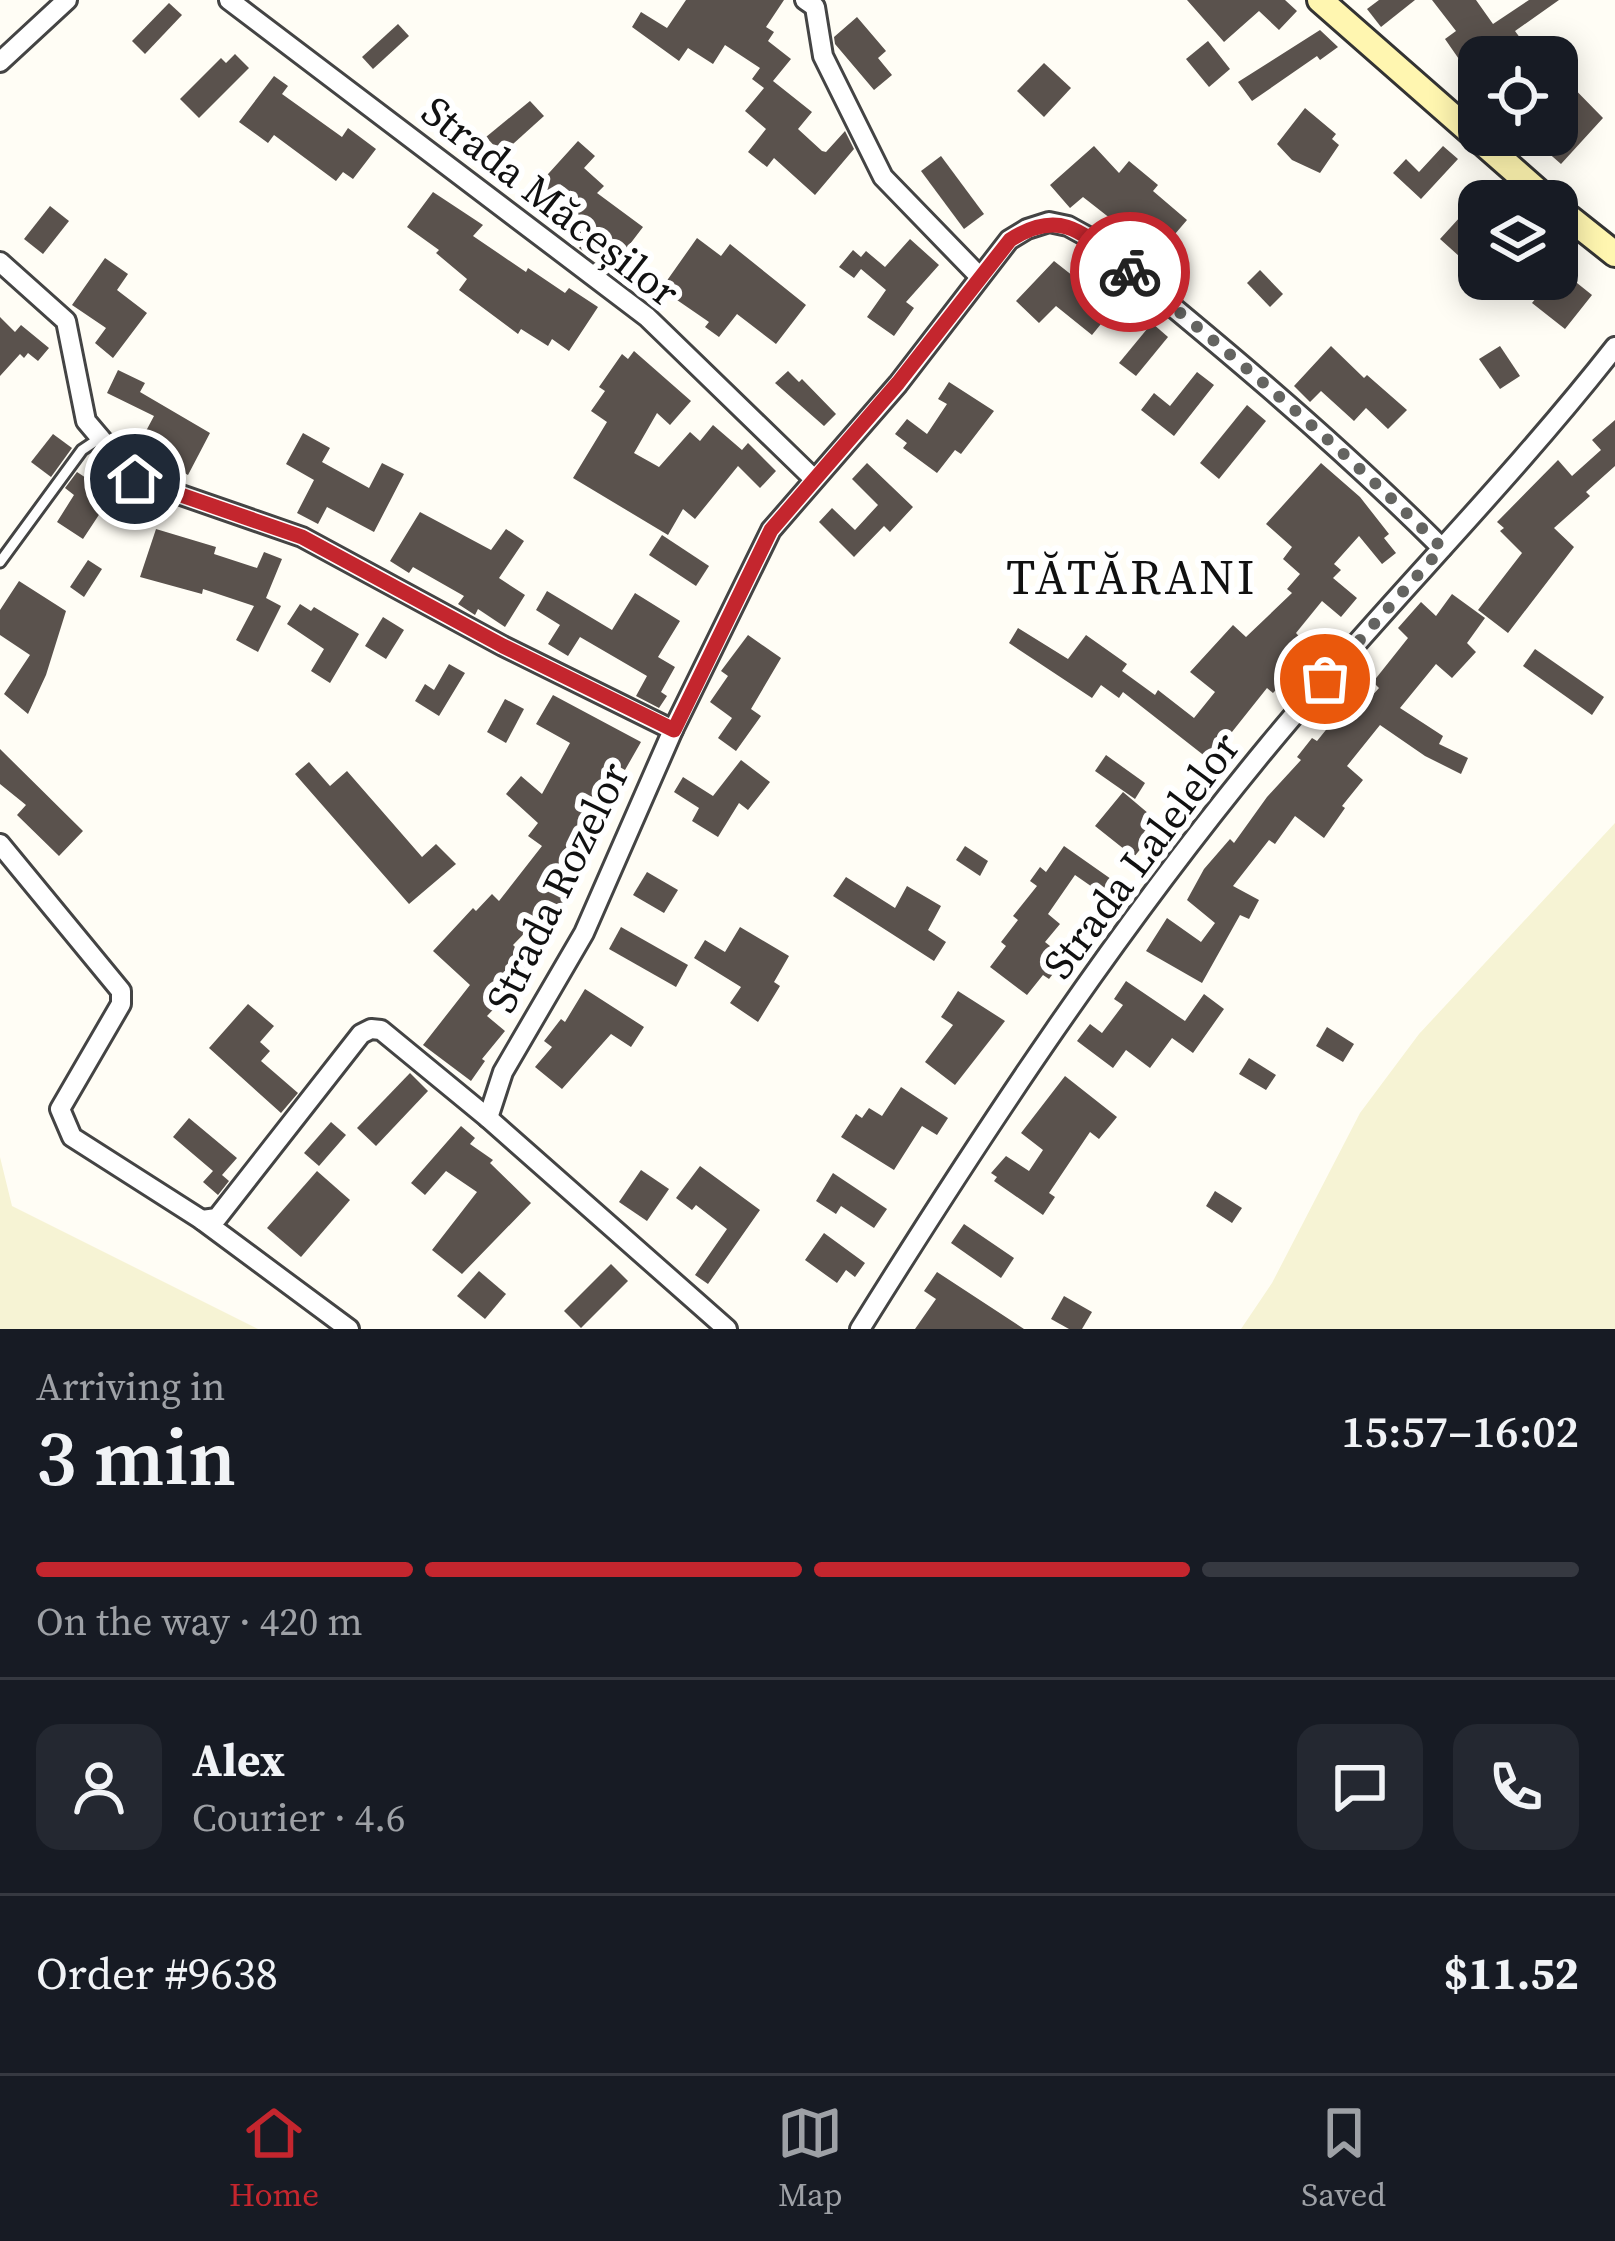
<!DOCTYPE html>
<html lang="en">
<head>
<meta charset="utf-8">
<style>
  body { margin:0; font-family:"Source Serif 4",serif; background:#242831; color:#f1f3f6; height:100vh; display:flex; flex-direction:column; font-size:45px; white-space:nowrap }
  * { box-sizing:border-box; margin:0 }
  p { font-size:39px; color:#9ea1a6 }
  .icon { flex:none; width:66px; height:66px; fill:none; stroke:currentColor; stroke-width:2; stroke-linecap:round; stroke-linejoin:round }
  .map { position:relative; height:1329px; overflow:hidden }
  .panel { display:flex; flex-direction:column; background:#171b24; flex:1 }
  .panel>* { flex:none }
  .buttons { position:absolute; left:1458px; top:36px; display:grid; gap:24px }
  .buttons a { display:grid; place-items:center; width:120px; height:120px; border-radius:24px; background:#171b24; box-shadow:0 6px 30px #0003; font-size:60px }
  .pin { position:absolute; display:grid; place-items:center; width:102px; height:102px; color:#fff; margin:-51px; border:6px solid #fff; border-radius:50%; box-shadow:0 3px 12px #0007 }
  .courier { position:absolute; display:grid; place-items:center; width:120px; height:120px; margin:-60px; border:9px solid #c4262e; border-radius:50%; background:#fff; color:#222; box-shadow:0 3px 15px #0007 }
  .overview em { font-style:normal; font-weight:600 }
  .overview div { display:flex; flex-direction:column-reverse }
  .overview { display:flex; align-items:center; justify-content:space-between; height:204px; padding:0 36px }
  h1 { font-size:78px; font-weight:600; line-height:90px }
  .bar { display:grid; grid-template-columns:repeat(4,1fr); gap:18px 12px; align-content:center; height:144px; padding:0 36px }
  .bar i { height:15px; border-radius:9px; background:#363941 }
  .bar .on { background:#c4262e }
  .bar p { grid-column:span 4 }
  .line { display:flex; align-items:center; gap:30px; padding:0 36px; border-top:3px solid #363941 }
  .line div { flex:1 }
  .round { display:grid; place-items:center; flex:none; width:126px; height:126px; border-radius:24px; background:#242831 }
  .dock { display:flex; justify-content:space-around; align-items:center; height:168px; border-top:3px solid #363941; background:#171b24; font-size:33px; color:#9ea1a6 }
  .dock a { display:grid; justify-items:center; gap:6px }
  .dock .on { color:#c4262e }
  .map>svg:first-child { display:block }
  .farmland { fill:#f6f3d4 }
  .building { fill:#5a524d }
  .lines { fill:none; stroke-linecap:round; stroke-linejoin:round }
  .lane-casing { stroke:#444; stroke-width:15 }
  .street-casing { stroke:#444; stroke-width:24 }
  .secondary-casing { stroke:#333; stroke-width:30 }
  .lane { stroke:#fff; stroke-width:9 }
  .street { stroke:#fff; stroke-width:18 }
  .secondary { stroke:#fff6b0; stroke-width:24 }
  .done { stroke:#646461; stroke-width:12; stroke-dasharray:0 21.6 }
  .route { stroke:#c4262e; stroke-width:15 }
  .labels { text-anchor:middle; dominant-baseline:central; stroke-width:12; stroke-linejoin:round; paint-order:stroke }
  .street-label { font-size:42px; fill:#111; stroke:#fff }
  .quarter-label { font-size:48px; letter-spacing:3px; fill:#111; stroke:#fff }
</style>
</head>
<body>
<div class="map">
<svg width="1615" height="1329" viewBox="0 0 1615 1329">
  <rect width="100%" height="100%" fill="#fffdf5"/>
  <g class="farmland">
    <path d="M 1615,823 L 1615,1329 L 1241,1329 L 1272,1283 L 1360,1113 L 1419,1034 Z"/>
    <path d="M 0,1157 L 12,1206 L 258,1329 L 0,1329 Z"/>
  </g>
  <g class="building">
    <path d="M 686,0 L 784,0 L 766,27 L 774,32 L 768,41 L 791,59 L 773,81 L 812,112 L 798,129 L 822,151 L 826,152 L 845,131 L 854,149 L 815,195 L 774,158 L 767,167 L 748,152 L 766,129 L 745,111 L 764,88 L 752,79 L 760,68 L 725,45 L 713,64 L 688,48 L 679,61 L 632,27 L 641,12 L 667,28 Z"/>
    <path d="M 1187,0 L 1285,0 L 1297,11 L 1279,30 L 1259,11 L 1224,42 Z"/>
    <path d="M 1379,0 L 1415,0 L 1381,27 L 1367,9 Z"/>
    <path d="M 1432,0 L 1476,0 L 1493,24 L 1529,0 L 1559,0 L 1515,31 L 1534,57 L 1479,57 L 1479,88 L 1445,39 L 1456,31 Z"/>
    <path d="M 169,3 L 182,15 L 145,54 L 132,41 Z"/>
    <path d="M 857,17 L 886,51 L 878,58 L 892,75 L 874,90 L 835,44 L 834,37 Z"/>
    <path d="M 398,24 L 409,36 L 373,69 L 362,57 Z"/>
    <path d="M 1320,30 L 1338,47 L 1320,60 L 1317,56 L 1252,101 L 1238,82 Z"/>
    <path d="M 1208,41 L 1230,69 L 1209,87 L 1186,59 Z"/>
    <path d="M 235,54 L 249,68 L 199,118 L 180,99 L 221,58 L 226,63 Z"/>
    <path d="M 1044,63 L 1071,88 L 1044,117 L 1017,91 Z"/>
    <path d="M 1557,71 L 1603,118 L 1561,164 L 1545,150 L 1575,117 L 1562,106 L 1557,111 Z"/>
    <path d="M 274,76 L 288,86 L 282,94 L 342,137 L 348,128 L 376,149 L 353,179 L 343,172 L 336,181 L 274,135 L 268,143 L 239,122 Z"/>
    <path d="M 530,101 L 544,116 L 502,154 L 486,137 Z"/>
    <path d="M 1305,108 L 1336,134 L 1332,139 L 1339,145 L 1320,173 L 1292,160 L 1277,144 Z"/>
    <path d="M 578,141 L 595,156 L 584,168 L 604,186 L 597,193 L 643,227 L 614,265 L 597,252 L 592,258 L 579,248 L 585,240 L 578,235 L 585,225 L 539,184 Z"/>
    <path d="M 1094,146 L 1119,173 L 1129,161 L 1158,185 L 1153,191 L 1187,220 L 1157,255 L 1083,197 L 1070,208 L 1050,185 Z"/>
    <path d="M 1443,146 L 1458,159 L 1421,199 L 1393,173 L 1406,159 L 1419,172 Z"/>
    <path d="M 941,156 L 984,214 L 964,229 L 921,171 Z"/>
    <path d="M 433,192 L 483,225 L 473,236 L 526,272 L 528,268 L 565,293 L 569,288 L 598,307 L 569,351 L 552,339 L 548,346 L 521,329 L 518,334 L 459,290 L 467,279 L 436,253 L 439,250 L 407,227 Z"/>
    <path d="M 50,206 L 69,221 L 43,254 L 24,239 Z"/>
    <path d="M 1479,210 L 1479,274 L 1440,239 L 1461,216 L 1468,223 Z"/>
    <path d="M 697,238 L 721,256 L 730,244 L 806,305 L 776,344 L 737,314 L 719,337 L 705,327 L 709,322 L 661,289 Z"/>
    <path d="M 910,239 L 939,265 L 906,302 L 914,308 L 894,336 L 867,317 L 886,290 L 861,269 L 854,278 L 839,267 L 853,250 L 861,257 L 866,251 L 885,267 Z"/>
    <path d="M 105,258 L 128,274 L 117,290 L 147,313 L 113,358 L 95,343 L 106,328 L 72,305 Z"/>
    <path d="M 1054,261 L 1092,291 L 1100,280 L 1122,298 L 1092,335 L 1056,306 L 1039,323 L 1016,301 Z"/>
    <path d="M 1557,267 L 1592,295 L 1565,329 L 1532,303 L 1551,279 L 1557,279 Z"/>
    <path d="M 1260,270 L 1283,294 L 1270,307 L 1247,283 Z"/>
    <path d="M 0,317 L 15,332 L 21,325 L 49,348 L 38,361 L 28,353 L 24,358 L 20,354 L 0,376 Z"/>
    <path d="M 1152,323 L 1168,337 L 1136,376 L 1119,363 Z"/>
    <path d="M 1331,346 L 1364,378 L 1367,375 L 1407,410 L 1388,429 L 1366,408 L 1354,421 L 1321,391 L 1310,402 L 1294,386 Z"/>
    <path d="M 1500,346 L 1520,376 L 1500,389 L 1479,359 Z"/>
    <path d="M 634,351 L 691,401 L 670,425 L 657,413 L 634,453 L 659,467 L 690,432 L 700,441 L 713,425 L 742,450 L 748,443 L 776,471 L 760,488 L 738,466 L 695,519 L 683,509 L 668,535 L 573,478 L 607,422 L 591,411 L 605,391 L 599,387 L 622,354 L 628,359 Z"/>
    <path d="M 118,370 L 145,383 L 140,392 L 210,433 L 188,475 L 168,464 L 176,449 L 146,431 L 154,416 L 107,393 Z"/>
    <path d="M 788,371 L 799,382 L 802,379 L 836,414 L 824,426 L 775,383 Z"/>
    <path d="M 1197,372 L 1214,385 L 1174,436 L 1141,410 L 1154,393 L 1170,406 Z"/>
    <path d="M 949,382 L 994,411 L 961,454 L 955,450 L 937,473 L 903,448 L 907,443 L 895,434 L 907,419 L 927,434 L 947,404 L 938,399 Z"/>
    <path d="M 1247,405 L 1266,421 L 1219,479 L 1200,463 Z"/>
    <path d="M 1615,420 L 1615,466 L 1586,492 L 1590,496 L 1554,528 L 1574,547 L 1508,633 L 1478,610 L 1522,553 L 1500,531 L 1504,528 L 1497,522 L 1558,460 L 1572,476 L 1601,450 L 1592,440 Z"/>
    <path d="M 303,433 L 330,448 L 322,462 L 369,488 L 382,463 L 404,474 L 374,532 L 327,507 L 318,524 L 297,513 L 314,480 L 286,464 Z"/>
    <path d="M 53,434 L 72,448 L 51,477 L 31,462 Z"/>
    <path d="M 867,463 L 913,507 L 890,532 L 884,526 L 854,557 L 819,522 L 832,508 L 855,530 L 878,505 L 852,479 Z"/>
    <path d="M 1321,463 L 1360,497 L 1389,534 L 1384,538 L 1396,553 L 1382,564 L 1359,536 L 1334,564 L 1341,570 L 1333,578 L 1357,598 L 1341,617 L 1322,601 L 1296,633 L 1307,645 L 1281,670 L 1288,677 L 1273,693 L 1267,688 L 1224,742 L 1234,750 L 1220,768 L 1123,692 L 1119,698 L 1101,685 L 1092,698 L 1009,643 L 1018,628 L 1068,659 L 1086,635 L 1127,664 L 1122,671 L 1155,695 L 1158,690 L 1194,718 L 1215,692 L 1190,672 L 1233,625 L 1246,637 L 1292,593 L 1287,589 L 1300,574 L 1283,559 L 1292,547 L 1266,524 Z"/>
    <path d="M 77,472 L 112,495 L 83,539 L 57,522 L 74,495 L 65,488 Z"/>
    <path d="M 420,512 L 491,550 L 506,529 L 524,541 L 499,578 L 525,595 L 505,627 L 478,609 L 475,615 L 458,604 L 464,596 L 413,567 L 409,573 L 390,561 Z"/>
    <path d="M 156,529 L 216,547 L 214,554 L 257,568 L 264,552 L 282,559 L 266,598 L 281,606 L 258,652 L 236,640 L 254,606 L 203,589 L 202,594 L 140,577 Z"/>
    <path d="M 662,535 L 709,566 L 696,586 L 649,555 Z"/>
    <path d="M 88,560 L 102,569 L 84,597 L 70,587 Z"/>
    <path d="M 19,581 L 66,611 L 46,675 L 28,714 L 4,694 L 30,655 L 0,635 L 0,610 Z"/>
    <path d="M 547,591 L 612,630 L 635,593 L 680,621 L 658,657 L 675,667 L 661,692 L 667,696 L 659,708 L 636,696 L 647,676 L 580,637 L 568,656 L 548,644 L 560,625 L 536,610 Z"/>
    <path d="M 1452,594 L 1485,618 L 1467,643 L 1476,652 L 1452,678 L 1436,664 L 1400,708 L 1443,736 L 1439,744 L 1468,758 L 1461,774 L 1425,756 L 1380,725 L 1347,766 L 1363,780 L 1342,806 L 1345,808 L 1324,838 L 1295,816 L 1275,844 L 1269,840 L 1233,886 L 1259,900 L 1249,919 L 1240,915 L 1202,983 L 1146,951 L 1167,918 L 1201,942 L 1215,923 L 1187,900 L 1204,869 L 1230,839 L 1234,843 L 1267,797 L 1301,760 L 1297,757 L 1312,738 L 1317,741 L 1342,710 L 1352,718 L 1379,688 L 1373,682 L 1408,638 L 1398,628 L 1421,602 L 1436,616 Z"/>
    <path d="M 300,604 L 311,611 L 314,607 L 359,634 L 330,683 L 311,671 L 324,649 L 287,624 Z"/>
    <path d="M 383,617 L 404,630 L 386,659 L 365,646 Z"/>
    <path d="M 748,635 L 781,658 L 751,709 L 761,716 L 736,751 L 718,738 L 732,718 L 710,702 L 728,676 L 721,671 Z"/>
    <path d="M 1535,649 L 1604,697 L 1592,715 L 1523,666 Z"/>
    <path d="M 449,664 L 465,673 L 439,716 L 415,701 L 425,684 L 434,690 Z"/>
    <path d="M 553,695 L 641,742 L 625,770 L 618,766 L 586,825 L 596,832 L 554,889 L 566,898 L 552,917 L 545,912 L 513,945 L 534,966 L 487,1016 L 505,1031 L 482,1059 L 485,1061 L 471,1081 L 423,1045 L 470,985 L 433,951 L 473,908 L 476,911 L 492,894 L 499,901 L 542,846 L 528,836 L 538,823 L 506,794 L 521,776 L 542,794 L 570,743 L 536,724 Z"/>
    <path d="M 505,699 L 524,709 L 506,743 L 487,732 Z"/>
    <path d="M 0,749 L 83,831 L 59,856 L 17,815 L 26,805 L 0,784 Z"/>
    <path d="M 1106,755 L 1145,783 L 1135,799 L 1095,771 Z"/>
    <path d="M 741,760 L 770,782 L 748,810 L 739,803 L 718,837 L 692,821 L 699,808 L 674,792 L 683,777 L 713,796 Z"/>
    <path d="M 309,762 L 330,786 L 347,771 L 422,857 L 436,844 L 456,864 L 409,904 L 295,774 Z"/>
    <path d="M 1123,792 L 1155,819 L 1144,832 L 1150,837 L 1134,857 L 1095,826 Z"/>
    <path d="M 965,846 L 988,861 L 980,876 L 956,860 Z"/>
    <path d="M 1064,846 L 1121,886 L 1111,900 L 1075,875 L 1048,914 L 1060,924 L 1045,942 L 1065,958 L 1049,979 L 1043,975 L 1027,995 L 990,967 L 1006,946 L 1001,942 L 1018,920 L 1013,916 L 1037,886 L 1030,881 L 1040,867 L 1046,872 Z"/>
    <path d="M 647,872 L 678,890 L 664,913 L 633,895 Z"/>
    <path d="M 846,877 L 895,908 L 907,886 L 941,906 L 928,930 L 946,942 L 934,961 L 833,896 Z"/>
    <path d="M 621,927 L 688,965 L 676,987 L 609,949 Z"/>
    <path d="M 740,927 L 789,956 L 774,982 L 780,986 L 758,1022 L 730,1003 L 741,987 L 694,958 L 705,940 L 725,952 Z"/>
    <path d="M 1126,981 L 1185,1021 L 1204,994 L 1224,1009 L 1193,1053 L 1172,1038 L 1150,1068 L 1126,1050 L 1113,1068 L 1077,1041 L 1090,1024 L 1102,1033 L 1123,1005 L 1114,999 Z"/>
    <path d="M 585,989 L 644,1027 L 631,1047 L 611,1034 L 562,1089 L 535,1067 L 552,1047 L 544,1041 L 561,1019 L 565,1022 Z"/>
    <path d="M 958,991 L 1005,1021 L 955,1085 L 925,1062 L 953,1025 L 941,1017 Z"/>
    <path d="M 248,1004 L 274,1026 L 260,1042 L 270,1051 L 261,1061 L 298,1093 L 281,1113 L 209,1048 Z"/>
    <path d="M 1327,1027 L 1354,1044 L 1343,1062 L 1316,1046 Z"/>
    <path d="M 1249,1058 L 1276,1075 L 1266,1090 L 1239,1074 Z"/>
    <path d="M 410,1073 L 428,1091 L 376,1146 L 357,1128 Z"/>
    <path d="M 1065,1076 L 1117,1117 L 1099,1139 L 1090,1132 L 1049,1193 L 1055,1197 L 1043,1215 L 994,1181 L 997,1177 L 991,1173 L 1006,1156 L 1029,1171 L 1043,1150 L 1021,1133 Z"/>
    <path d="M 901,1087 L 948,1118 L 937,1135 L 922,1126 L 894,1170 L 841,1137 L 856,1114 L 862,1118 L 869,1108 L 882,1116 Z"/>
    <path d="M 189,1118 L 237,1158 L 222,1175 L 229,1181 L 218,1195 L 203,1182 L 213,1171 L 173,1137 Z"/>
    <path d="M 331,1122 L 346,1135 L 319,1166 L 304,1153 Z"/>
    <path d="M 461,1126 L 475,1138 L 470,1144 L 493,1160 L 490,1163 L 531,1203 L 462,1274 L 432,1250 L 477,1192 L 446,1171 L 425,1195 L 411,1183 Z"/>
    <path d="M 700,1166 L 760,1210 L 708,1284 L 695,1275 L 727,1229 L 696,1205 L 692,1210 L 676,1198 Z"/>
    <path d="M 641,1170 L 669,1189 L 647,1221 L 619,1202 Z"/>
    <path d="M 317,1171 L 350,1200 L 301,1257 L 267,1228 Z"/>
    <path d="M 833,1173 L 887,1209 L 874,1228 L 841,1206 L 836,1214 L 816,1201 Z"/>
    <path d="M 1215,1191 L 1242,1208 L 1232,1223 L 1206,1206 Z"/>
    <path d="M 964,1224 L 1014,1258 L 1001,1278 L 951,1243 Z"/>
    <path d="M 824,1233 L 865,1263 L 855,1277 L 846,1270 L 837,1283 L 805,1260 Z"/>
    <path d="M 611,1264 L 628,1281 L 581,1328 L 564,1311 Z"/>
    <path d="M 479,1271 L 506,1294 L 485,1319 L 457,1296 Z"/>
    <path d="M 937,1272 L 1024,1329 L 915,1329 L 936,1299 L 924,1291 Z"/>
    <path d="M 1064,1296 L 1092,1312 L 1082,1329 L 1069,1329 L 1051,1319 Z"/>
  </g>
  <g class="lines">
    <defs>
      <path id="lane" d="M 0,562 L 82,450 L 100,438"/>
      <g id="street">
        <path d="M 229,0 L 647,317 L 813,478"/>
        <path d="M 805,0 L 815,7 L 823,56 L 883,177 L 979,276"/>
        <path d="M 0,62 L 67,0"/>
        <path d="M 0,262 L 66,321 L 86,421 L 135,479 L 302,537 L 503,646 L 673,730"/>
        <path d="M 0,844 L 121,991 L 121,1004 L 60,1109 L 72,1137 L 202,1220 L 349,1329"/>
        <path d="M 488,1118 L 503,1072 L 584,933 L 673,730 L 771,530 L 898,384 L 1009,240 L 1027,229 L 1049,222 L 1068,226 L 1088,237 C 1210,337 1330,436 1442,548"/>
        <path d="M 202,1220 L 217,1218 L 361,1034 L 371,1029 L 381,1030 L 488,1118 L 727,1329"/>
        <path d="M 860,1329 C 986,1127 1116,930 1268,746 C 1380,610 1506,486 1615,347"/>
      </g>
      <g id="secondary">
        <path d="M 1320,0 L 1549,201"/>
        <path d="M 1557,208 L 1615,254"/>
      </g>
    </defs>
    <use href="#lane" class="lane-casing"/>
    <use href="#street" class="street-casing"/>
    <use href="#secondary" class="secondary-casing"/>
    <use href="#lane" class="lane"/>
    <use href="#street" class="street"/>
    <use href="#secondary" class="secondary"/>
  </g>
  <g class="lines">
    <path class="done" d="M 1130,272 C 1239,360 1343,449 1442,548 L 1325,679"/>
    <path class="route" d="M 135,479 L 302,537 L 503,646 L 674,730 L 771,530 L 898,383 L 1010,240 C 1064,205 1087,237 1130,272"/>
  </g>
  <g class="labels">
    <g class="street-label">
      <text transform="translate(551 201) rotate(38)">Strada Măceșilor</text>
      <text transform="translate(1141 855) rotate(-53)">Strada Lalelelor</text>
      <text transform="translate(557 887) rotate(-64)">Strada Rozelor</text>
    </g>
    <g class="quarter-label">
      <text x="1132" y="577">TĂTĂRANI</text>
    </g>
  </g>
</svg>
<div class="buttons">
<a><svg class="icon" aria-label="locate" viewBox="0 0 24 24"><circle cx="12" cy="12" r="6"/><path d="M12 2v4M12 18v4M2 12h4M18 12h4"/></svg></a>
<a><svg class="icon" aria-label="layers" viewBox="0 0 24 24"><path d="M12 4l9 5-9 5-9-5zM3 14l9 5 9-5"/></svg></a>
</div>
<div class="pin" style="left:1325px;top:679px;background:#ea580c"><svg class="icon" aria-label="bag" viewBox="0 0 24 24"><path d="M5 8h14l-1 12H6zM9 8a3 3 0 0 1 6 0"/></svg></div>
<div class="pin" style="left:135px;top:479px;background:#1f2937"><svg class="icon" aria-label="home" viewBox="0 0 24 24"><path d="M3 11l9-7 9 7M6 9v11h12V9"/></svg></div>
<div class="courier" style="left:1130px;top:272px"><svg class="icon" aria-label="bike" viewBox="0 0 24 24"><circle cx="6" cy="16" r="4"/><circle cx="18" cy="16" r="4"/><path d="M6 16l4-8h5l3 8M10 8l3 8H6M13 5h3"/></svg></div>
</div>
<section class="panel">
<div class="overview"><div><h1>3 min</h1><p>Arriving in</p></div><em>15:57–16:02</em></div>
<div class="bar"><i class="on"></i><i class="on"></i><i class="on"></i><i></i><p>On the way · 420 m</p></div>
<div class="line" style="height:216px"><a class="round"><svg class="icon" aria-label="person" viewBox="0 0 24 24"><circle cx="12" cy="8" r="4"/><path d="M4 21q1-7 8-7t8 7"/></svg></a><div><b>Alex</b><p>Courier · 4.6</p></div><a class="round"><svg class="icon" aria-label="chat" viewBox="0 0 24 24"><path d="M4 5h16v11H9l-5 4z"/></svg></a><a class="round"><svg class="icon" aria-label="phone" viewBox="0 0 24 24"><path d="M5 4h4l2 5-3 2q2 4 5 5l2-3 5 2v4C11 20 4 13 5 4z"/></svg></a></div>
<div class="line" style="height:156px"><div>Order #9638</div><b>$11.52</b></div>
</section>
<nav class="dock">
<a class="on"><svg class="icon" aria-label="home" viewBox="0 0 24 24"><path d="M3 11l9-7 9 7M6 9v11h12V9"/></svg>Home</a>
<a><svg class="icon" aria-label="map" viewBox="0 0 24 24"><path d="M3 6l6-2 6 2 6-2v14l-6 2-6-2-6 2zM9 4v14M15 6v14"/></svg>Map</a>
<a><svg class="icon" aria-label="saved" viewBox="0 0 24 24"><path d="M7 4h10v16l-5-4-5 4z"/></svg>Saved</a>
</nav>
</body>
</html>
